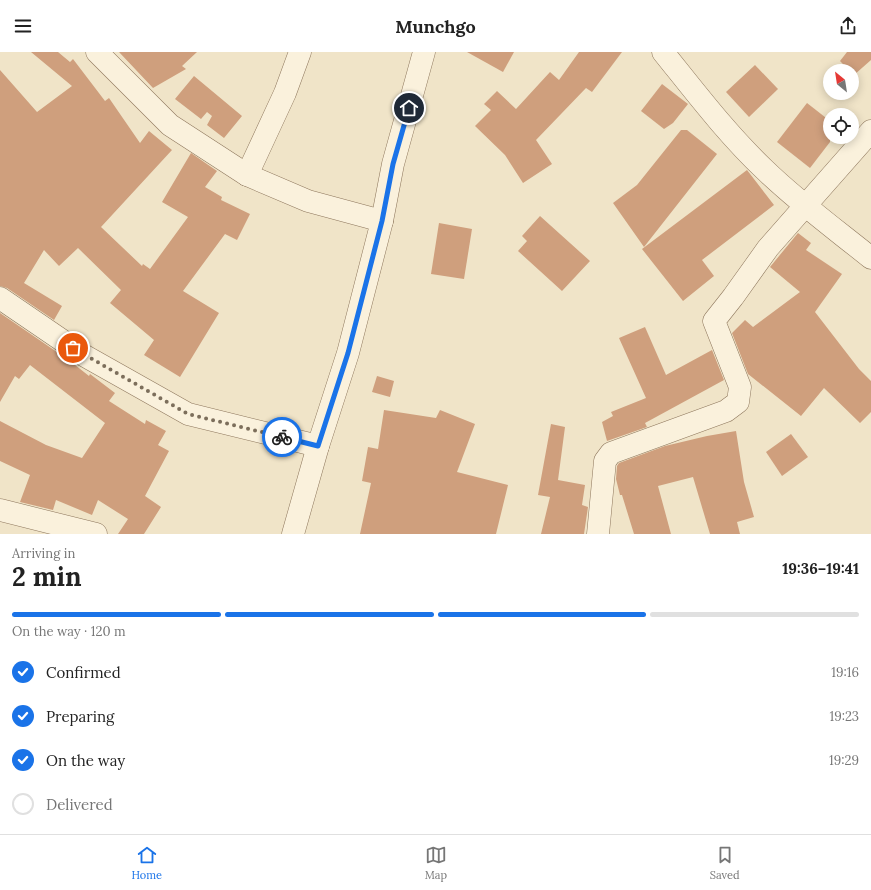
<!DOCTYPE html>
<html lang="en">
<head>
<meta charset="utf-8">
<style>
  body { margin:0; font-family:Lora,serif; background:#f6f6f6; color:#222; height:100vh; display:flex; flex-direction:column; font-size:15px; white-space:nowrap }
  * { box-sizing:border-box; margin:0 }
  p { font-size:13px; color:#767676 }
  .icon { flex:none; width:22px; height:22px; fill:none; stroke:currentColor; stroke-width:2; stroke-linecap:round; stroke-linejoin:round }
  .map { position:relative; height:482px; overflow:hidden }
  .panel { display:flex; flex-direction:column; background:#fff; flex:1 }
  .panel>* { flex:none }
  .needle { width:26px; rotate:330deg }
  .buttons { position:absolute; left:823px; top:12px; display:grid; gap:8px }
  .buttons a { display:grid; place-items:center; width:36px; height:36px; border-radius:50%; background:#fff; box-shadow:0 2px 10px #0003; font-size:20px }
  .pin { position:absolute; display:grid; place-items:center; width:34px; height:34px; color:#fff; margin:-17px; border:2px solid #fff; border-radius:50%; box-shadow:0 1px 4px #0007 }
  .courier { position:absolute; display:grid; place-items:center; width:40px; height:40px; margin:-20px; border:3px solid #1a73e8; border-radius:50%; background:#fff; color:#222; box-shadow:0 1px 5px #0007 }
  .head em { font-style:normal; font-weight:700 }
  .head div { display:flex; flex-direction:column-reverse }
  .head { display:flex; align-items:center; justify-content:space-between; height:68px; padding:0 12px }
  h1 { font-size:26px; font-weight:700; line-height:30px }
  .bar { display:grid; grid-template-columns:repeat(4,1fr); gap:6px 4px; align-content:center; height:48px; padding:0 12px }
  .bar i { height:5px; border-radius:3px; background:#e0e0e0 }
  .bar .active { background:#1a73e8 }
  .bar p { grid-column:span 4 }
  ol { padding:0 12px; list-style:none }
  li { display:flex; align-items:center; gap:12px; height:44px }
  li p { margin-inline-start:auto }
  li .icon { padding:4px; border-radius:50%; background:#1a73e8; color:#fff; stroke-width:4 }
  li:last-child { color:#767676 }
  li i { width:22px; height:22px; border:2px solid #e0e0e0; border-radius:50% }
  header { display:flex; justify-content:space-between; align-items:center; height:52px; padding:0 12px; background:#fff; font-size:18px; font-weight:700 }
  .tab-bar { display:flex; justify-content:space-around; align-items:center; height:56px; border-top:1px solid #e0e0e0; background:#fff; font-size:11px; color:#767676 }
  .tab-bar a { display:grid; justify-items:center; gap:2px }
  .tab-bar .active { color:#1a73e8 }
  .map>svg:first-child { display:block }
  .building { fill:#cf9f7d }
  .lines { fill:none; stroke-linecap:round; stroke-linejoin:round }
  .street-casing { stroke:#8d765c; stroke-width:23 }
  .street { stroke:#faf1dc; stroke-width:22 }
  .done { stroke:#7c6e5b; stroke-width:4; stroke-dasharray:0 7.2 }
  .route { stroke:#1a73e8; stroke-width:5 }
</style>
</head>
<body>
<header><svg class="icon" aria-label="menu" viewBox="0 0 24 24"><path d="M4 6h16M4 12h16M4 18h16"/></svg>Munchgo<svg class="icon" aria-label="share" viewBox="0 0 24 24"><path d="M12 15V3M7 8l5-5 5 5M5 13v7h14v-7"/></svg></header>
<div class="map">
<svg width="871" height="482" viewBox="0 0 871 482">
  <rect width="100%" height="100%" fill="#f0e4c8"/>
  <g class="building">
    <path d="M 31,0 L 58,0 L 70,10 L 73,7 L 105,49 L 109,46 L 140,91 L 149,79 L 172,98 L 101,175 L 142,214 L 143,212 L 150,217 L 188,165 L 162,150 L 191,101 L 217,119 L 205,135 L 222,145 L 221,148 L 250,162 L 237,188 L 225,182 L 183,239 L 219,261 L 180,325 L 144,303 L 154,288 L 110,251 L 121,238 L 78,196 L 59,214 L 44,198 L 24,231 L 62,254 L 54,268 L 7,236 L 0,234 L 0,18 L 37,60 L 72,34 Z"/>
    <path d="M 119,0 L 197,0 L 182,14 L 186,17 L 153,36 Z"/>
    <path d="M 467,0 L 514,0 L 503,20 Z"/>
    <path d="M 579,0 L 622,0 L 592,40 L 586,36 L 536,88 L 552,112 L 523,131 L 505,103 L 475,74 L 491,58 L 484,52 L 497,39 L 516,57 L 550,20 L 559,28 Z"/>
    <path d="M 847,0 L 871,0 L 871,8 L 854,23 L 852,19 L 850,19 L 840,9 Z"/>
    <path d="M 755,13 L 778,37 L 749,65 L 726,40 Z"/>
    <path d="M 194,24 L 242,64 L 224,86 L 207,73 L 212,64 L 207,60 L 201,67 L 175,47 Z"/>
    <path d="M 662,32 L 688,52 L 673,71 L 664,77 L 641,59 Z"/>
    <path d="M 807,51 L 830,69 L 830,90 L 810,116 L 777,90 Z"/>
    <path d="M 681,78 L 687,78 L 717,102 L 644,195 L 613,151 L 637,133 Z"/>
    <path d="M 747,118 L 774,153 L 702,208 L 714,224 L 683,249 L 642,197 Z"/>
    <path d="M 540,164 L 590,209 L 562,239 L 518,199 L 527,189 L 522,184 Z"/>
    <path d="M 439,171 L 472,177 L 464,227 L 431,222 Z"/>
    <path d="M 798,181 L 811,191 L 806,198 L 842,222 L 815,260 L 859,317 L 871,329 L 871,360 L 860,371 L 824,336 L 801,364 L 748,322 L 732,281 L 745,268 L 753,275 L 800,240 L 770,215 Z"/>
    <path d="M 0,261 L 70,309 L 89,324 L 90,322 L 115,341 L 109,349 L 145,372 L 146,368 L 166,379 L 158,393 L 169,399 L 145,444 L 161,455 L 144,482 L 118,482 L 128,467 L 98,448 L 92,463 L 56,448 L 53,458 L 20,450 L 30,423 L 0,409 L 0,369 L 46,393 L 82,406 L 105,371 L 30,313 L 19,327 L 15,324 L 0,350 Z"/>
    <path d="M 645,275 L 666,323 L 712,298 L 724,328 L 645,371 L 647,375 L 607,389 L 602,370 L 613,364 L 611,360 L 646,346 L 619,286 Z"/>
    <path d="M 377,324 L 394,329 L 390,345 L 372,340 Z"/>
    <path d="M 384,358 L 436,366 L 440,358 L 475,372 L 457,420 L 508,433 L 496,482 L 360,482 L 371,431 L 362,429 L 368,395 L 378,397 Z"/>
    <path d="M 551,372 L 565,375 L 558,428 L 585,433 L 582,453 L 588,455 L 584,482 L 541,482 L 550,445 L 538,443 Z"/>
    <path d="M 736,379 L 744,430 L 754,465 L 737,470 L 740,482 L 710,482 L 693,425 L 658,434 L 671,482 L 634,482 L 622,443 L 620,443 L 616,427 L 617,414 L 619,411 L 665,394 L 707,384 Z"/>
    <path d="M 791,382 L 808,405 L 782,424 L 766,400 Z"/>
  </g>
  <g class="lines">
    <defs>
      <g id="street">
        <path d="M 97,0 L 170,73 L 247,123 L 308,149 L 382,169"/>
        <path d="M 663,0 C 696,41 727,82 765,118 C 798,150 835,177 871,206"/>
        <path d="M 247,123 L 285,41 L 300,0"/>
        <path d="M 0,246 L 85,304 L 188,362 L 318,394"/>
        <path d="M 0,458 L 96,482"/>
        <path d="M 293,482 L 318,394 L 348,301 L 382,169 L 393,112 L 424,0"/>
        <path d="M 598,482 L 605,409 L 611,401 L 726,359 L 738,350 L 740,335 L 714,269 L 733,245 L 768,196 L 871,79"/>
      </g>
    </defs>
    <use href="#street" class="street-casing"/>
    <use href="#street" class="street"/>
  </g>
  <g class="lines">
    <path class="done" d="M 73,296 L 188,362 L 282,385"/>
    <path class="route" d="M 282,385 L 318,394 L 348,301 L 382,169 L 393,112 L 409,56"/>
  </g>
</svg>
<div class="buttons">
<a><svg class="needle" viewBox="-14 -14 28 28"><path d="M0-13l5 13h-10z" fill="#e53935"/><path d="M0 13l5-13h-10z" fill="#767676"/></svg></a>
<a><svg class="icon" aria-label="locate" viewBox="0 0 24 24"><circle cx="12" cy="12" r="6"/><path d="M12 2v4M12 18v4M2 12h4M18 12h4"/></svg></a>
</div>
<div class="pin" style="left:73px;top:296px;background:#ea580c"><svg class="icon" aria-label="bag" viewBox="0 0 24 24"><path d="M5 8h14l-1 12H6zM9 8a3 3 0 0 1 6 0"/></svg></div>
<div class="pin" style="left:409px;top:56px;background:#1f2937"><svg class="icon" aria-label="home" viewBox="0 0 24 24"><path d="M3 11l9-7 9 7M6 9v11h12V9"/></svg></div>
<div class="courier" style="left:282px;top:385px"><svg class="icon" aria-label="bike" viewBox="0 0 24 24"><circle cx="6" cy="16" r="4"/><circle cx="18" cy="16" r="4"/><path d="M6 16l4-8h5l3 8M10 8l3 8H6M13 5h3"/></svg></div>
</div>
<section class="panel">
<div class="head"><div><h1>2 min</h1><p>Arriving in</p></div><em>19:36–19:41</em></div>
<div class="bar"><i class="active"></i><i class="active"></i><i class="active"></i><i></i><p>On the way · 120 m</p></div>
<ol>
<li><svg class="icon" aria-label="check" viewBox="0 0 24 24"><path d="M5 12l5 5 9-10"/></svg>Confirmed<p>19:16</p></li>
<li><svg class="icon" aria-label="check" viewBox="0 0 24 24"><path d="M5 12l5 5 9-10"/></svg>Preparing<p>19:23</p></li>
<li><svg class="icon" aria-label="check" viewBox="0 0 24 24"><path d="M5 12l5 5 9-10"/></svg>On the way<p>19:29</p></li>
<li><i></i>Delivered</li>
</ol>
</section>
<nav class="tab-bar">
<a class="active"><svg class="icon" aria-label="home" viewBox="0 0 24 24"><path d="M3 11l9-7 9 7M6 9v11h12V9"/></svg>Home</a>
<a><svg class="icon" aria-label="map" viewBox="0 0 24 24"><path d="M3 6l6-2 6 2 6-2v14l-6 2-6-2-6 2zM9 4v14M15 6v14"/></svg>Map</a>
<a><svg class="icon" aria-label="saved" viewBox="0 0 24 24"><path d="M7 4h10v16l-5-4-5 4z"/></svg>Saved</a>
</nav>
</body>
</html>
